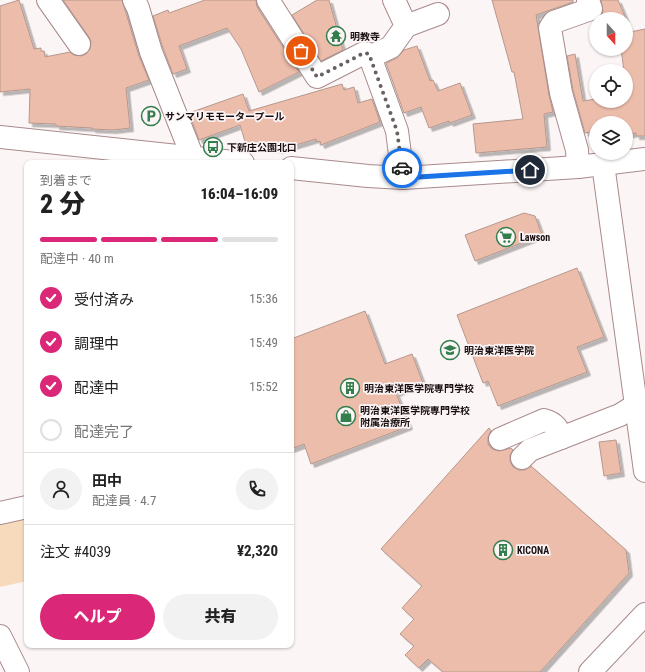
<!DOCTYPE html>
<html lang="ja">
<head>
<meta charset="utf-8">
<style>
  body { margin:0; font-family:"Roboto Condensed","Noto Sans JP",sans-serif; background:#f2f2f2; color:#222; height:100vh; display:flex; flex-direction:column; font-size:15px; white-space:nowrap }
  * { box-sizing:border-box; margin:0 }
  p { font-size:13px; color:#767676 }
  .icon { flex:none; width:22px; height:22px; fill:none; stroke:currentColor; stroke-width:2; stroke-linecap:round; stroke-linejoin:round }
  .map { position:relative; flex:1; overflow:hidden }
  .side { position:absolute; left:24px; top:160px; width:270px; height:488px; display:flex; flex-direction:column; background:#fff; border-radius:8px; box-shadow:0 1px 3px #0004 }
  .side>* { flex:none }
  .needle { width:26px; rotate:159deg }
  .tools { position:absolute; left:589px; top:12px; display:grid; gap:8px }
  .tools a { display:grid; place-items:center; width:44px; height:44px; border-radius:50%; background:#fff; box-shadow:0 1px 3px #0004; font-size:20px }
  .pin { position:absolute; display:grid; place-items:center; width:34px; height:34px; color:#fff; margin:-17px; border:2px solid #fff; border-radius:50%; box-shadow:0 1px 4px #0007 }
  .courier { position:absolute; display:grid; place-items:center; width:40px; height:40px; margin:-20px; border:3px solid #1a73e8; border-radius:50%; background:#fff; color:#222; box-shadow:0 1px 5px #0007 }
  .head em { font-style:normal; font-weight:800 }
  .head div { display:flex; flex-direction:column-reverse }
  .head { display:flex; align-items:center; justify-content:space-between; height:68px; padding:0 16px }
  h1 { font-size:26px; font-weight:800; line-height:30px }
  .bar { display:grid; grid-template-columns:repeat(4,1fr); gap:6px 4px; align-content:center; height:48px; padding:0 16px }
  .bar i { height:5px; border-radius:3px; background:#e0e0e0 }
  .bar .active { background:#db2777 }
  .bar p { grid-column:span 4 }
  .line { display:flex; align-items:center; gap:10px; padding:0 16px; border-top:1px solid #e0e0e0 }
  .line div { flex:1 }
  .round { display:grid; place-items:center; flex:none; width:42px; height:42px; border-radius:21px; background:#f2f2f2 }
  ol { padding:0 16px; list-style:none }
  li { display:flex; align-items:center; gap:12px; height:44px }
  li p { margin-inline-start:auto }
  li .icon { padding:4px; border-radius:50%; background:#db2777; color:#fff; stroke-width:4 }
  li:last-child { color:#767676 }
  li i { width:22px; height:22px; border:2px solid #e0e0e0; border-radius:50% }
  .cta { display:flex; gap:8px; margin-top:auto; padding:8px 16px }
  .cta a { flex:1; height:46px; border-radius:24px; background:#db2777; color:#fff; font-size:16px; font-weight:800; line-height:46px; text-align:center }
  .cta a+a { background:#f2f2f2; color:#222 }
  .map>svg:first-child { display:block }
  .pitch { fill:#f7dabb }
  .building { fill:#edbdab; stroke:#b5988d; filter:url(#shadow) }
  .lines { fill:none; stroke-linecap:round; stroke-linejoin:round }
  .minor-casing { stroke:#a98a8b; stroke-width:24 }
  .minor { stroke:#fff; stroke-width:22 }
  .done { stroke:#696060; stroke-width:4; stroke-dasharray:0 7.2 }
  .route { stroke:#1a73e8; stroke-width:5 }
  .labels { text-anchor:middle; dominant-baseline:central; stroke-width:3.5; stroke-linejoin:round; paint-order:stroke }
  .poi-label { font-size:10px; font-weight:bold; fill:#1a0f10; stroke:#fcf5f6; text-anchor:start }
</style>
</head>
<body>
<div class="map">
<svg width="645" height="672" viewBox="0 0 645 672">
  <defs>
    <filter id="shadow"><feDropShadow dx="3.5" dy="3.5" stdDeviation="0" flood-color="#0004"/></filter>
  </defs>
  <rect width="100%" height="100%" fill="#fcf5f6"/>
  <path class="pitch" d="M 27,519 L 27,581 L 0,587 L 0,525 Z"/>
  <g class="building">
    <path d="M 19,0 L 34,49 L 41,48 L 41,51 L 44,51 L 45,57 L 70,52 L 74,55 L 81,56 L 86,54 L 90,49 L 91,42 L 89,37 L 63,0 L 122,0 L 139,56 L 149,80 L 126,88 L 130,128 L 113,130 L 92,129 L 92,128 L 56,126 L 56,124 L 29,123 L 30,89 L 0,92 L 0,6 Z"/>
    <path d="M 205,0 L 256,0 L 257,7 L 299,72 L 259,92 L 241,49 L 227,28 L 179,46 L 187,69 L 173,74 L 163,48 L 153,16 L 168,10 L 169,13 Z"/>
    <path d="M 317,0 L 329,0 L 343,50 L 321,61 L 292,15 Z"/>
    <path d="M 492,0 L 573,0 L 573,2 L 536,15 L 549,95 L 553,112 L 544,114 L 547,147 L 476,153 L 473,124 L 523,119 L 514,72 L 512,72 Z"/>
    <path d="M 601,0 L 618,0 L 626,19 L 601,19 L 601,17 L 603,11 Z"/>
    <path d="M 626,20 L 630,32 L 645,29 L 645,136 L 636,136 L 636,133 L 626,135 L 626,123 L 596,123 L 596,131 L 585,133 L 573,90 L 567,56 L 575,54 L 583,101 L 596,99 L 596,101 L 626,101 L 626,94 L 628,93 L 626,71 L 624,71 L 621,49 L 626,49 Z"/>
    <path d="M 417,46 L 430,81 L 433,80 L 438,91 L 460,83 L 472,115 L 450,123 L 449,121 L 429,128 L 421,107 L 404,113 L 386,63 L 397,58 L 404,50 Z"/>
    <path d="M 342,84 L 344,90 L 354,87 L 358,103 L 372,99 L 380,122 L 321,145 L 320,141 L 317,142 L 316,139 L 279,150 L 255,145 L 247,148 L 240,125 L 199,140 L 189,113 L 243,94 L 249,111 Z"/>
    <path d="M 524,213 L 535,216 L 542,235 L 475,261 L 465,235 Z"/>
    <path d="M 577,268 L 604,337 L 577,347 L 587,372 L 498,406 L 488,381 L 483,383 L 457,315 Z"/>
    <path d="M 365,311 L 385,364 L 412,354 L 423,383 L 396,393 L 409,426 L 311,464 L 304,444 L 291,449 L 291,339 Z"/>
    <path d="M 489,428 L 491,431 L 488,437 L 488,444 L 492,449 L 499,451 L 511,448 L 513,450 L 510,455 L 510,461 L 513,467 L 519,470 L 525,470 L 531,466 L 626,550 L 629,573 L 540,672 L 443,672 L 428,659 L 419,668 L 405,655 L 414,646 L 400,634 L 414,619 L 402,608 L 422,586 L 381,549 Z"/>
    <path d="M 616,440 L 621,473 L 604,476 L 599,442 Z"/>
  </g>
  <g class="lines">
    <defs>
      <g id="minor">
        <path d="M 48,0 L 79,44"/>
        <path d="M 134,0 L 138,8 L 151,52 L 193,158"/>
        <path d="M 268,0 L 317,77 L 364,53 L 369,54 L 397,131 L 403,178"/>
        <path d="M 406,26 L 438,14"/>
        <path d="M 370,57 L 391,47 L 406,26 L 394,0"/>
        <path d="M 0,137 L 243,163"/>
        <path d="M 603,164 L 645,471"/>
        <path d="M 578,167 L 577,150 L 561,93 L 550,28 L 554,22 L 591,9 L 588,0"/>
        <path d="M 291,168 L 368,176 L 403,178 L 578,167 L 645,159"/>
        <path d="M 500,439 L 544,420 C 555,423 558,428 561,438"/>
        <path d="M 522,458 L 530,450 L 620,415 L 636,405"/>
        <path d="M 0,513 L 27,507"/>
        <path d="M 0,636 L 18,672"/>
        <path d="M 590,672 L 645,614"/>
      </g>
    </defs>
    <use href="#minor" class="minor-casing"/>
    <use href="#minor" class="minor"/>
  </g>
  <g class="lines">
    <path class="done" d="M 301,51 L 317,77 L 364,53 L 369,54 L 397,131 L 402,168"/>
    <path class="route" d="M 402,168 L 403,178 L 530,170"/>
  </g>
  <defs>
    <symbol id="temple-ring" viewBox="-11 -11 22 22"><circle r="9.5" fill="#fcf5f6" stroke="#337e4c" stroke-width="1.5"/><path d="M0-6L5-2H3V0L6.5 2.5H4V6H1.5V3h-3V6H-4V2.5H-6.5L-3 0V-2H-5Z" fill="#337e4c"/></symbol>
    <symbol id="parking-ring" viewBox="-11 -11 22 22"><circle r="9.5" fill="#fcf5f6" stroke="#337e4c" stroke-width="1.5"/><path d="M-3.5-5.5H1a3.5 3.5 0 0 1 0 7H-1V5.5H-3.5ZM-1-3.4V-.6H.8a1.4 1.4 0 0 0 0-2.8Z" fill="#337e4c"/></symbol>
    <symbol id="bus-ring" viewBox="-11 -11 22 22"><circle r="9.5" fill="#fcf5f6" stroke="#337e4c" stroke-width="1.5"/><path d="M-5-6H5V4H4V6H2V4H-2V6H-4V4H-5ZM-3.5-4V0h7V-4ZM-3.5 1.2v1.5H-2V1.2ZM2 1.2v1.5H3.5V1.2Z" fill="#337e4c"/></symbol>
    <symbol id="supermarket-ring" viewBox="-11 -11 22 22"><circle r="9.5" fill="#fcf5f6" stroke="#337e4c" stroke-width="1.5"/><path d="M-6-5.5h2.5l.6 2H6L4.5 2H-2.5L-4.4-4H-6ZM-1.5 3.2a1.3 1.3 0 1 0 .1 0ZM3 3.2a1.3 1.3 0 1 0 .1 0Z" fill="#337e4c"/></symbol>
    <symbol id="school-ring" viewBox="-11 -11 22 22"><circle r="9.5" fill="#fcf5f6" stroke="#337e4c" stroke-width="1.5"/><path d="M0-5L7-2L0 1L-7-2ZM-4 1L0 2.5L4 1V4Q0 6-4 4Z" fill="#337e4c"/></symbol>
    <symbol id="building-ring" viewBox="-11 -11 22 22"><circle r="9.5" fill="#fcf5f6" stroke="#337e4c" stroke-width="1.5"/><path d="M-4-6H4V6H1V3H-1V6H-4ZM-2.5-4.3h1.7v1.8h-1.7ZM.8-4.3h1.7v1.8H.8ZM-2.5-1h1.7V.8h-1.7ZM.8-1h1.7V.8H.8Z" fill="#337e4c"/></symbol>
    <symbol id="shop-ring" viewBox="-11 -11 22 22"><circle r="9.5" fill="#fcf5f6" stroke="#337e4c" stroke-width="1.5"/><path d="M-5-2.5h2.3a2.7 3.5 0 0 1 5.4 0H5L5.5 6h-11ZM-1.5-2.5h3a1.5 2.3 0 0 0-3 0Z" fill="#337e4c"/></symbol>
  </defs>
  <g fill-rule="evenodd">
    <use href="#temple-ring" x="325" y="25" width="22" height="22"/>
    <use href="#parking-ring" x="140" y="105" width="22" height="22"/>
    <use href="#bus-ring" x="202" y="136" width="22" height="22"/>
    <use href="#supermarket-ring" x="495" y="226" width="22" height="22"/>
    <use href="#school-ring" x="439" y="339" width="22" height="22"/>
    <use href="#building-ring" x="339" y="377" width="22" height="22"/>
    <use href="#shop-ring" x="335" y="405" width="22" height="22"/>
    <use href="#building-ring" x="492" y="539" width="22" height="22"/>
  </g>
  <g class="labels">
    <g class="poi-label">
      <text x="350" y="36">明教寺</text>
      <text x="165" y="116">サンマリモモータープール</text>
      <text x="227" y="147">下新庄公園北口</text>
      <text x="520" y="237">Lawson</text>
      <text x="464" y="350">明治東洋医学院</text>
      <text x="364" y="388">明治東洋医学院専門学校</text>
      <text x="360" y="410">明治東洋医学院専門学校<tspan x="360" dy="12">附属治療所</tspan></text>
      <text x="517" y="550">KICONA</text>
    </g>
  </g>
</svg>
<div class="tools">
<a><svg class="needle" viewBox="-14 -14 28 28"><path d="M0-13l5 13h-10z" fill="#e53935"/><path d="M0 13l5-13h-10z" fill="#767676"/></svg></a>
<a><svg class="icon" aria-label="locate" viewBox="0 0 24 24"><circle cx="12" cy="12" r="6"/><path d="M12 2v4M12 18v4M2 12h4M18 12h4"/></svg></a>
<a><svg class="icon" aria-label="layers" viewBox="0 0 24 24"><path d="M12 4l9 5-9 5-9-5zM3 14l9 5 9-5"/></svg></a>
</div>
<div class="pin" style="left:301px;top:51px;background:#ea580c"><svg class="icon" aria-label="bag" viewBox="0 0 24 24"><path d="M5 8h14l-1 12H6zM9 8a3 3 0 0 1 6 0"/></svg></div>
<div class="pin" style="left:530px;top:170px;background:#1f2937"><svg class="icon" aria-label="home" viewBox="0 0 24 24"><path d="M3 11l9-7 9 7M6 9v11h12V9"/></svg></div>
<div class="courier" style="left:402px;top:168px"><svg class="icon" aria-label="car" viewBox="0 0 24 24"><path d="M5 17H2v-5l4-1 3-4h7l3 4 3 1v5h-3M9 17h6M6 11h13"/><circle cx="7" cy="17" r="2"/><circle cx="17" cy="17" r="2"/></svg></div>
<section class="side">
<div class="head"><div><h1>2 分</h1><p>到着まで</p></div><em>16:04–16:09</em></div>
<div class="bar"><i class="active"></i><i class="active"></i><i class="active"></i><i></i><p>配達中 · 40 m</p></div>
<ol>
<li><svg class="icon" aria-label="check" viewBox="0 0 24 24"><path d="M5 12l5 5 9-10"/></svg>受付済み<p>15:36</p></li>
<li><svg class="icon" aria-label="check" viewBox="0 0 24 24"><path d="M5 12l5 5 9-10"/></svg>調理中<p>15:49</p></li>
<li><svg class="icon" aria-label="check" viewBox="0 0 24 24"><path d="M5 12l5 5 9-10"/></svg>配達中<p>15:52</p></li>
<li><i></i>配達完了</li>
</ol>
<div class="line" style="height:72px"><a class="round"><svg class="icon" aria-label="person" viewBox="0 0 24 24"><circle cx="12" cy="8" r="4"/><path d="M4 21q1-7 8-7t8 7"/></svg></a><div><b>田中</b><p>配達員 · 4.7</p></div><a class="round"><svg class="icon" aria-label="phone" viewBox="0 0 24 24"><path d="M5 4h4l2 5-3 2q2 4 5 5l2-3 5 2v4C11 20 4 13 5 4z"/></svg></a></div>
<div class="line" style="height:52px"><div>注文 #4039</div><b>¥2,320</b></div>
<div class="cta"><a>ヘルプ</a><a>共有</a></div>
</section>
</div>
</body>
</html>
